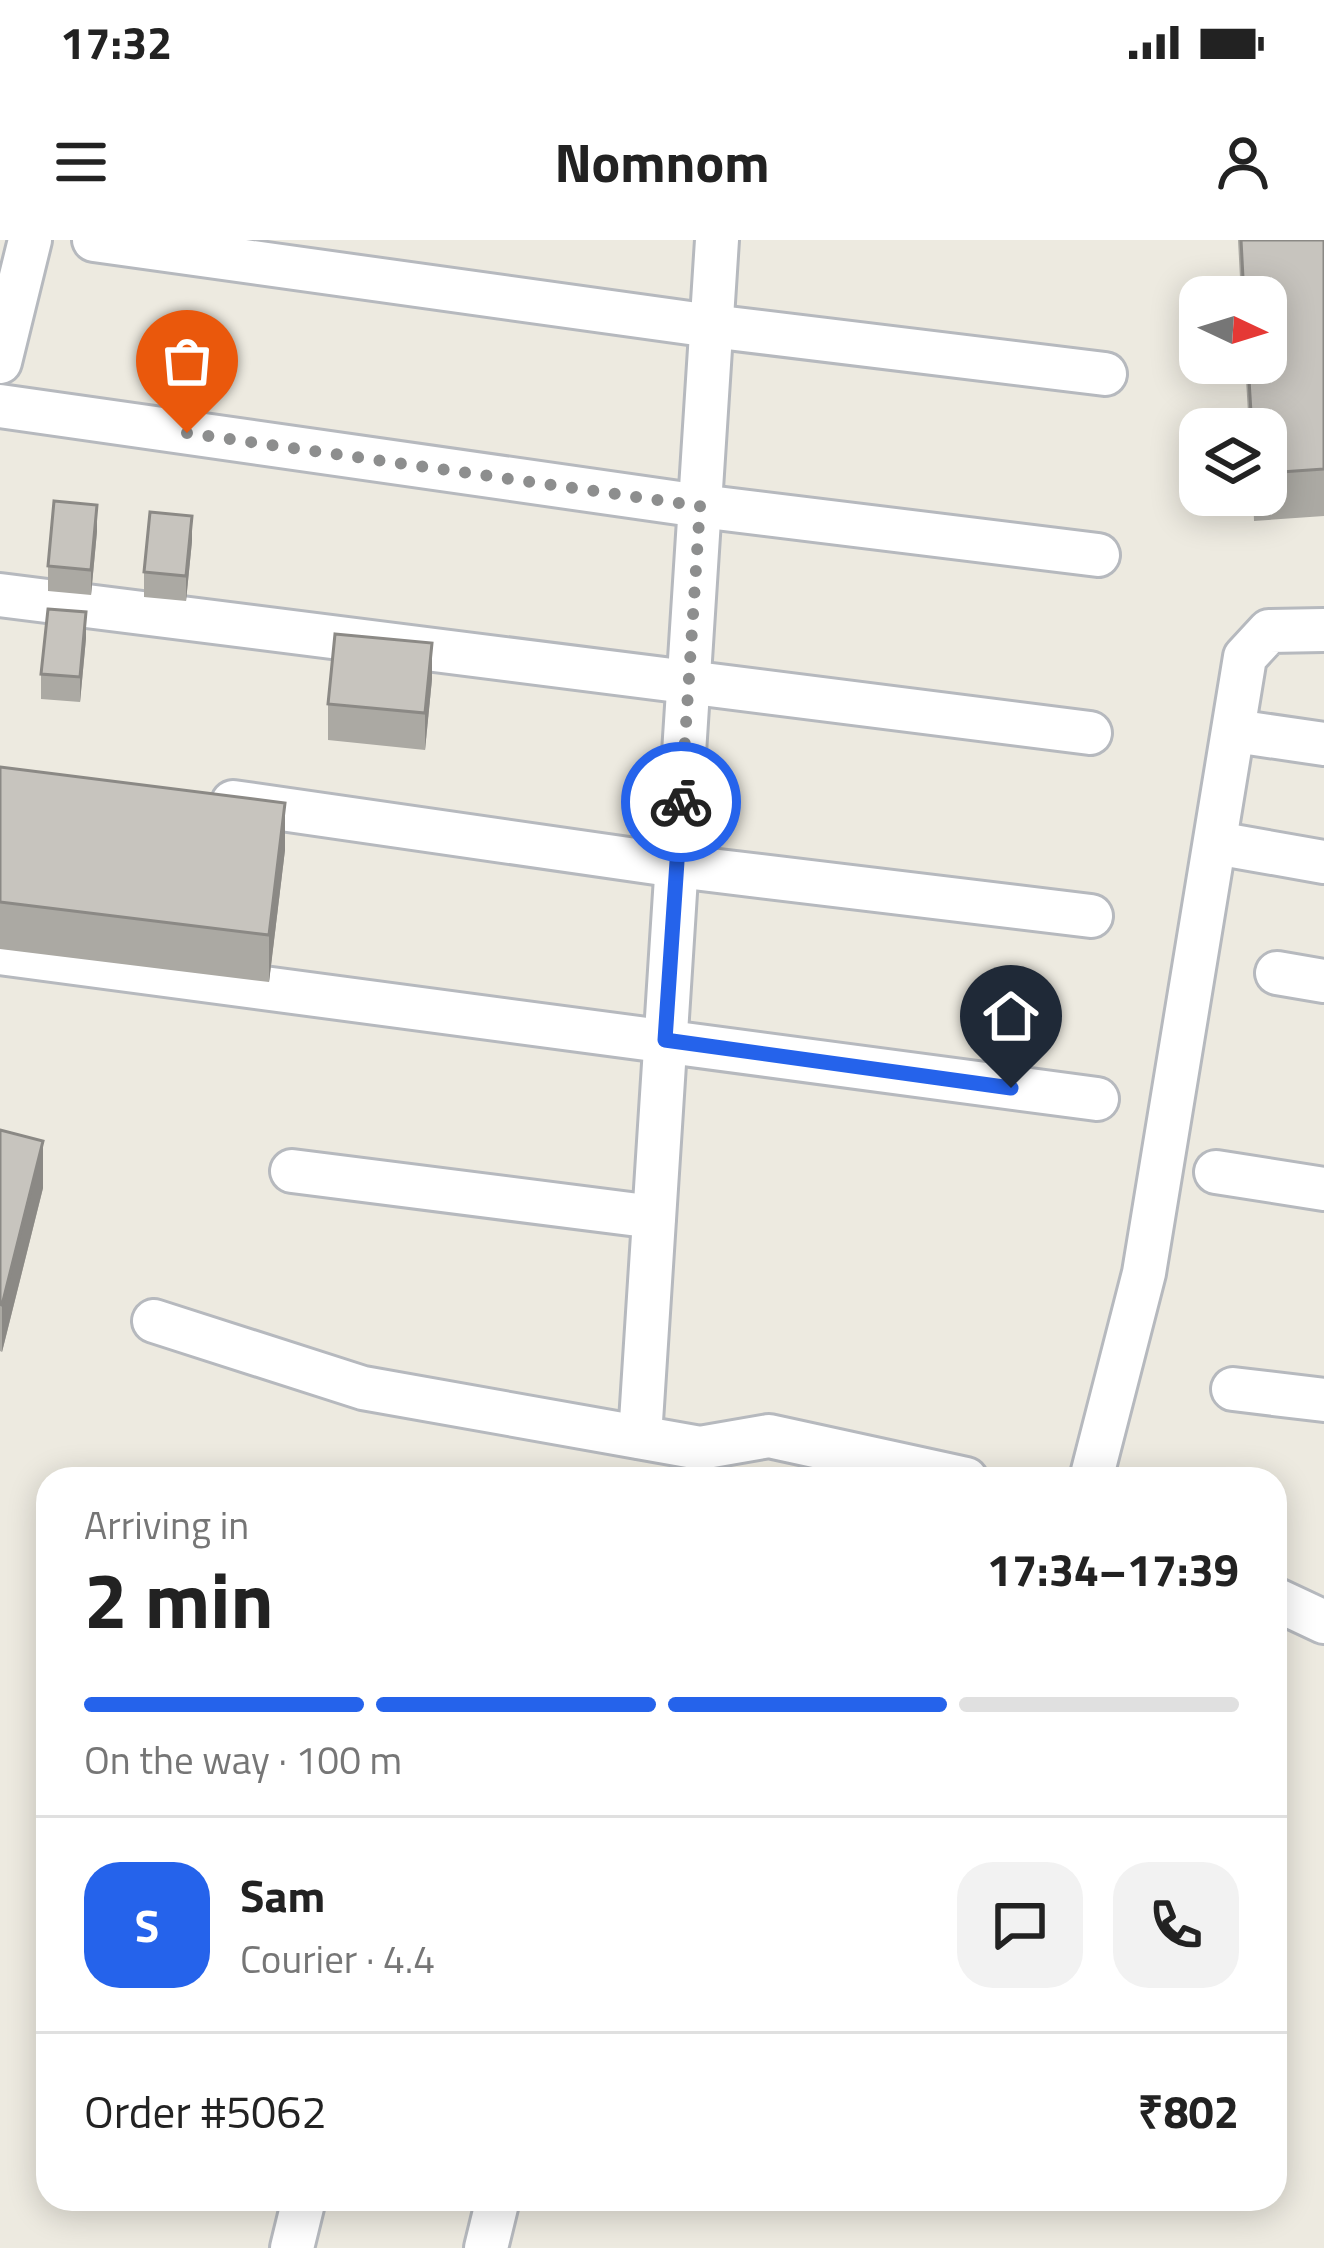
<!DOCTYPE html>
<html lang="en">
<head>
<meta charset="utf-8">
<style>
  body { margin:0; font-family:"Titillium Web",sans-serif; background:#f2f2f2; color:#222; height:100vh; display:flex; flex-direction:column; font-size:45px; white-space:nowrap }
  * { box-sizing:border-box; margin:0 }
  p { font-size:39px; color:#767676 }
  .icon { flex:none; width:66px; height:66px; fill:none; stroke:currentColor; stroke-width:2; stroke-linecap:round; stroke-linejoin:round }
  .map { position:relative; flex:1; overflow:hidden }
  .sheet { position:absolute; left:36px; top:1227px; width:1251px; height:744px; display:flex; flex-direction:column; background:#fff; border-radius:36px; box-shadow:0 6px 30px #0003 }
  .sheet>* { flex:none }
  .needle { width:78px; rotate:94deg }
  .fabs { position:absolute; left:1179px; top:36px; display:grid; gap:24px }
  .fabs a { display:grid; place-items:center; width:108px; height:108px; border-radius:24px; background:#fff; box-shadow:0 6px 30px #0003; font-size:60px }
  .pin { position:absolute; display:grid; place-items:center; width:102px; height:102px; color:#fff; margin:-123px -51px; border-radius:50% 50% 50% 0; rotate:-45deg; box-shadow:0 0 12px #0007 }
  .pin .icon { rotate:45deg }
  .courier { position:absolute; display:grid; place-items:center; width:120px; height:120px; margin:-60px; border:9px solid #2563eb; border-radius:50%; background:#fff; color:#222; box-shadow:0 3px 15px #0007 }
  .head em { font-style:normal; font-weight:700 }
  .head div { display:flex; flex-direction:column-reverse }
  .head { display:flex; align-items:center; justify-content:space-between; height:204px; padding:0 48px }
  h1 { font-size:78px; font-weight:700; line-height:90px }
  .bar { display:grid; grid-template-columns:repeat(4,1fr); gap:18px 12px; align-content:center; height:144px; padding:0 48px }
  .bar i { height:15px; border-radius:9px; background:#e0e0e0 }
  .bar .on { background:#2563eb }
  .bar p { grid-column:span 4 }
  .line { display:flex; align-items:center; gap:30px; padding:0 48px; border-top:3px solid #e0e0e0 }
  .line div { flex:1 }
  .round { display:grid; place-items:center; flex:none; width:126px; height:126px; border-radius:36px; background:#f2f2f2 }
  .status { display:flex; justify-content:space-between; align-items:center; height:84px; padding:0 60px; background:#fff; direction:ltr }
  .status svg { height:33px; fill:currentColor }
  header { display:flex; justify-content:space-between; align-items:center; height:156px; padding:0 48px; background:#fff; font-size:54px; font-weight:700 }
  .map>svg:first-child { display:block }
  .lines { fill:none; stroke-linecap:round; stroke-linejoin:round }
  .street-casing { stroke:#b6b9be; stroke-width:48 }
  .street { stroke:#fff; stroke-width:42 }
  .wall { fill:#aba9a3 }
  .shaded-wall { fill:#8b8985 }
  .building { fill:#c7c4be; stroke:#8b8985; stroke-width:3 }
  .done { stroke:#8d8e8e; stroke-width:12; stroke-dasharray:0 21.6 }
  .route { stroke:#2563eb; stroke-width:15 }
</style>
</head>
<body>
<div class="status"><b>17:32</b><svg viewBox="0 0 49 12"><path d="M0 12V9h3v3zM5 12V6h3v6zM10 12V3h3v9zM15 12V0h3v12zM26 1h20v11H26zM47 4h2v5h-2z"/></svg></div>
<header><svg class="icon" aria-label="menu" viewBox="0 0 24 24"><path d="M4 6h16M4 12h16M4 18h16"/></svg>Nomnom<svg class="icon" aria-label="person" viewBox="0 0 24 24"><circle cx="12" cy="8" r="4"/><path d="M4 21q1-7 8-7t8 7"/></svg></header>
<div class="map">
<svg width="1324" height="2008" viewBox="0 0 1324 2008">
  <rect width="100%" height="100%" fill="#edeae0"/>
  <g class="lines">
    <defs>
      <g id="street">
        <path d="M 94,0 L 711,86 L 1105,134"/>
        <path d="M 0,122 L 30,0"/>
        <path d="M 0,166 L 700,266 L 1098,315"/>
        <path d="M 0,355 L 1090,493"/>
        <path d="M 1235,491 L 1324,504"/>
        <path d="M 233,562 L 677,626 L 1091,676"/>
        <path d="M 1216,603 L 1324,622"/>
        <path d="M 0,713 L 1097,859"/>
        <path d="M 1277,733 L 1324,741"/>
        <path d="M 292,931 L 654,977"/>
        <path d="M 1216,932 L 1324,949"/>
        <path d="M 154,1081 L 363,1148 L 700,1208 L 769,1196 L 966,1239"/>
        <path d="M 1233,1149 L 1324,1160"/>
        <path d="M 640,1197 L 717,0"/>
        <path d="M 1091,1239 L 1144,1033 L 1245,417 L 1269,391 L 1324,390"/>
        <path d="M 1275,1359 L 1324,1382"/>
        <path d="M 292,2008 L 304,1959"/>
        <path d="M 486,2008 L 498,1959"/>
      </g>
    </defs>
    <use href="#street" class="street-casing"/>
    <use href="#street" class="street"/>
  </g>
  <g class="wall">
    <path d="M 1238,0 L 1324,0 L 1324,276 L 1254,281 L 1253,255 L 1266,255 L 1266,189 L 1249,189 L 1245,123 L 1266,123 L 1266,57 L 1241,57 Z"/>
    <path d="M 97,291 L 91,355 L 48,351 L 48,326 Z"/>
    <path d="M 192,301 L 186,361 L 144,357 L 144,332 Z"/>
    <path d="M 86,398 L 80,462 L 41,459 L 41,434 Z"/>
    <path d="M 432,439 L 425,510 L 328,500 L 328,464 Z"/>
    <path d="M 0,527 L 285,610 L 269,742 L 0,709 Z"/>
    <path d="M 0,890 L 43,948 L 2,1112 L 0,1111 Z"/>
  </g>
  <g class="shaded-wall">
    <path d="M 97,265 L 97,291 L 91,355 L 91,330 Z"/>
    <path d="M 192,276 L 192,301 L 186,361 L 186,336 Z"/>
    <path d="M 86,372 L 86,398 L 80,462 L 80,437 Z"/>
    <path d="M 432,403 L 432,439 L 425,510 L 425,473 Z"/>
    <path d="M 285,563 L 285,610 L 269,742 L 269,695 Z"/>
    <path d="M 43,901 L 43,948 L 2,1112 L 2,1065 Z"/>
  </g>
  <g class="building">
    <path d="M 1241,0 L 1324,0 L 1324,229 L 1266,233 L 1266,189 L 1252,189 L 1248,123 L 1266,123 L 1266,57 L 1244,57 Z"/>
    <path d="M 54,261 L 97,265 L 91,330 L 48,326 Z"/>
    <path d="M 150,272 L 192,276 L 186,336 L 144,332 Z"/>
    <path d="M 48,369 L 86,372 L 80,437 L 41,434 Z"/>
    <path d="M 335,394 L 432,403 L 425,473 L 328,464 Z"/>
    <path d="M 0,527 L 285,563 L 269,695 L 0,662 Z"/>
    <path d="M 0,890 L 43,901 L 2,1065 L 0,1064 Z"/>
  </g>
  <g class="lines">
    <path class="done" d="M 187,193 L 700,266 L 681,562"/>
    <path class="route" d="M 681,562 L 665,800 L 1011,848"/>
  </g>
</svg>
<div class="fabs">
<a><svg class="needle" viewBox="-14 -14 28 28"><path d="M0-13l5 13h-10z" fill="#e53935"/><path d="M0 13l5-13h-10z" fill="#767676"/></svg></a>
<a><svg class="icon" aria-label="layers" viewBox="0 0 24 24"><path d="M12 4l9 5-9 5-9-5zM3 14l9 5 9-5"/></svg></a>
</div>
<div class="pin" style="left:187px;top:193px;background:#ea580c"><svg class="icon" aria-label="bag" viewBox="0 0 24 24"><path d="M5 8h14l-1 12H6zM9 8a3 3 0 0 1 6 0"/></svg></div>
<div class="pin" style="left:1011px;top:848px;background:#1f2937"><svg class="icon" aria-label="home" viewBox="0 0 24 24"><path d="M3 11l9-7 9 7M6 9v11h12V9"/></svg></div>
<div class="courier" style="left:681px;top:562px"><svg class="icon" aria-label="bike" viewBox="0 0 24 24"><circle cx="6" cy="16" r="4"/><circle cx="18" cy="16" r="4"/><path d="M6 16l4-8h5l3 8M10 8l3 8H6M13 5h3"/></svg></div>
<section class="sheet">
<div class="head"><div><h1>2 min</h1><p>Arriving in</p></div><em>17:34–17:39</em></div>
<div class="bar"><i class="on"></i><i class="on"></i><i class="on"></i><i></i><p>On the way · 100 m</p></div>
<div class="line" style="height:216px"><b class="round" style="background:#2563eb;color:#fff">S</b><div><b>Sam</b><p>Courier · 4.4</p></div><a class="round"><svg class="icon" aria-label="chat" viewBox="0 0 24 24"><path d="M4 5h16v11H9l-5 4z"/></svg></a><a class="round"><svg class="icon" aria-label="phone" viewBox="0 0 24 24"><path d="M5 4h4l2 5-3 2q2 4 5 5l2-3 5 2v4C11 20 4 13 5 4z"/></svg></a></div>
<div class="line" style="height:156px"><div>Order #5062</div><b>₹802</b></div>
</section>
</div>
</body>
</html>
